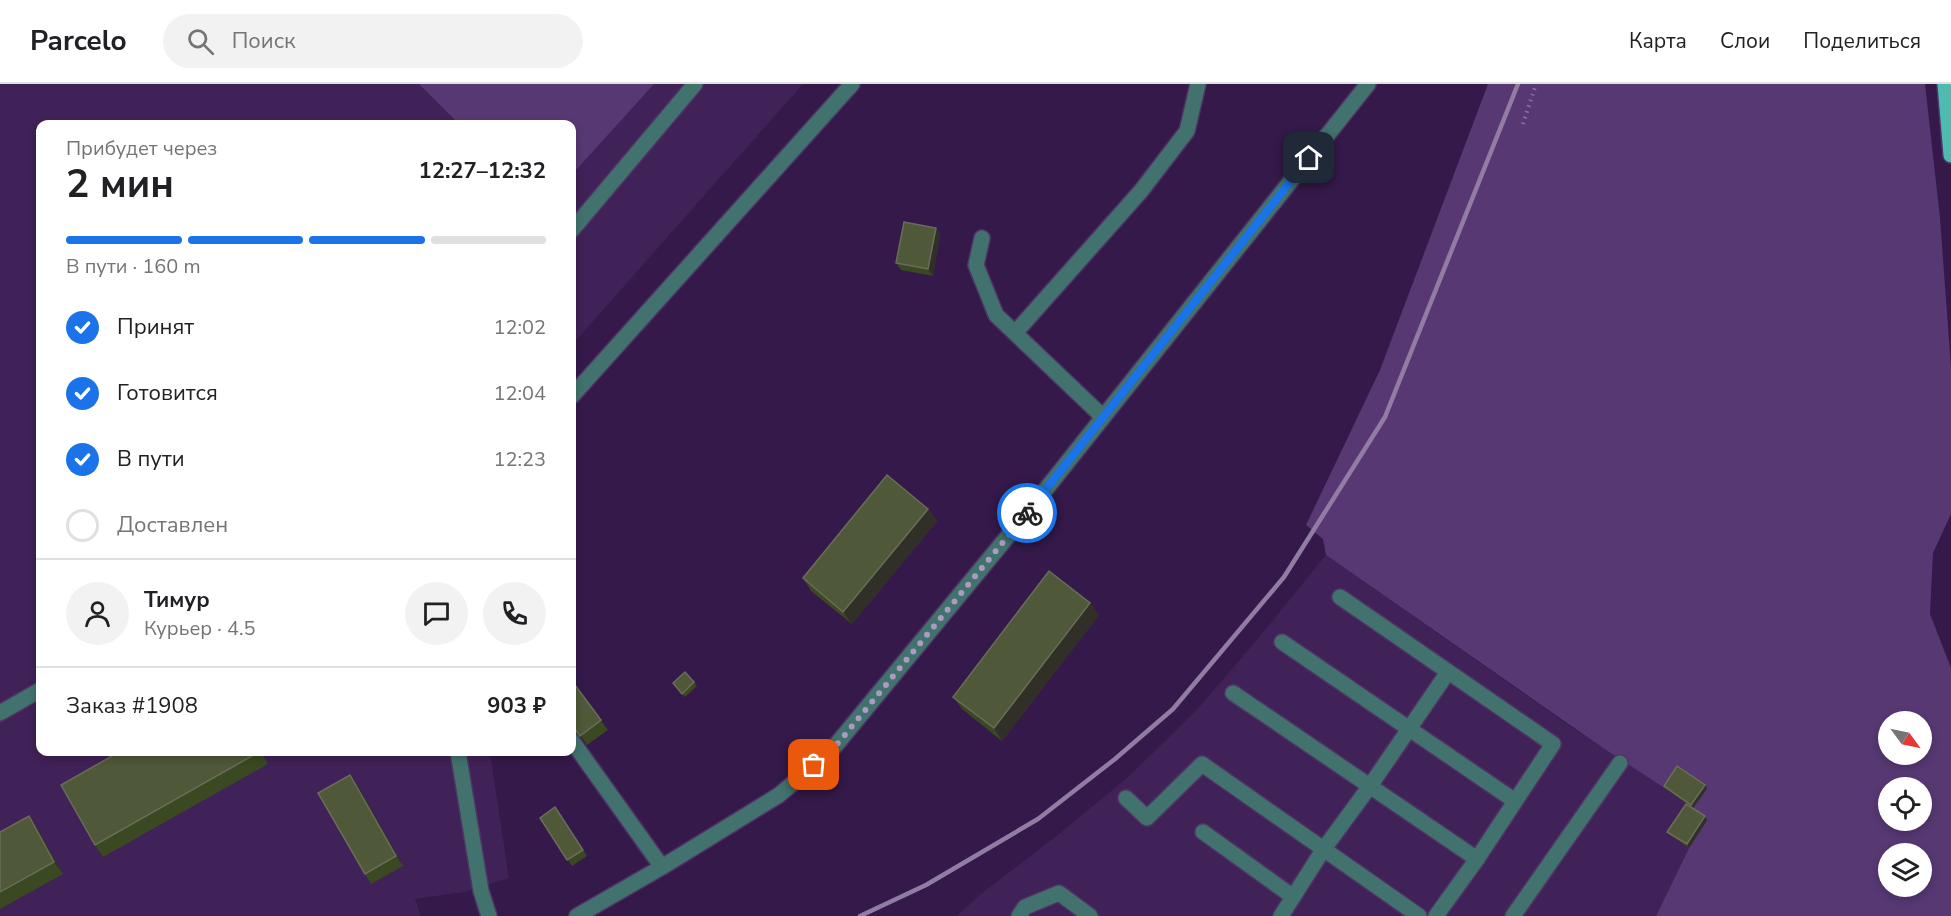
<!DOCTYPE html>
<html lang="ru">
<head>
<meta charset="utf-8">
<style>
  body { margin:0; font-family:"Nunito Sans",sans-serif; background:#f2f2f2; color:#202124; height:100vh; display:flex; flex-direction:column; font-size:22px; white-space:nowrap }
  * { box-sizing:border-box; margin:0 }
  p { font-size:20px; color:#757577 }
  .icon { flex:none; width:33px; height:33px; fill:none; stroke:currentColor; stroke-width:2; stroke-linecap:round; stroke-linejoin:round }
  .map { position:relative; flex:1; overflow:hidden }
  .details { position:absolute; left:36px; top:36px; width:540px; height:636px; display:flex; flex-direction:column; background:#fff; border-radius:12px; box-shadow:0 3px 9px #0003 }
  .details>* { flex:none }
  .needle { width:39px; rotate:123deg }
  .controls { position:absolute; left:1878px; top:627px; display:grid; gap:12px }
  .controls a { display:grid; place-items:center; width:54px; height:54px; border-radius:50%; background:#fff; box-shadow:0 3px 9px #0003; font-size:30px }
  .pin { position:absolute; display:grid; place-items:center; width:51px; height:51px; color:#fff; margin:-26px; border-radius:12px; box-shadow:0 3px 9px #0006 }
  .courier { position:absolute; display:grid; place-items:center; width:60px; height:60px; margin:-30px; border:4px solid #1a73e8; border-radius:50%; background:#fff; color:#222; box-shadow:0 2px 8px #0007 }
  .summary em { font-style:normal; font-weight:700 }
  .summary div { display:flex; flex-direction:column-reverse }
  .summary { display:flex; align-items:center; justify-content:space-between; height:102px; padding:0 30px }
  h1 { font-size:39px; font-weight:700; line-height:45px }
  .bar { display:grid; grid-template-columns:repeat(4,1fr); gap:9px 6px; align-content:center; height:72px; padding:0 30px }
  .bar i { height:8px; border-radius:4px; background:#e0e0e0 }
  .bar .current { background:#1a73e8 }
  .bar p { grid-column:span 4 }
  .line { display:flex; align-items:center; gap:15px; padding:0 30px; border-top:2px solid #e0e0e0 }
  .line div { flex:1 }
  .round { display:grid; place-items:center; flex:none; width:63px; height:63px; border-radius:32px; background:#f2f2f2 }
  ol { padding:0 30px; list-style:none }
  li { display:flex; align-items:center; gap:18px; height:66px }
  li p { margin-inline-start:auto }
  li .icon { padding:6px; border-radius:50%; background:#1a73e8; color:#fff; stroke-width:4 }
  li:last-child { color:#757577 }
  li i { width:33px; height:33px; border:3px solid #e0e0e0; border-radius:50% }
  header { display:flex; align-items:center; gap:36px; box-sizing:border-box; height:84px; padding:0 30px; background:#fff; border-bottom:2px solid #e0e0e0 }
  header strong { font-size:28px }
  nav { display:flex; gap:33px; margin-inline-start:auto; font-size:21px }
  .search { width:420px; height:54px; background:#f2f2f2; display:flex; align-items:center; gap:15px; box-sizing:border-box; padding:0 21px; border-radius:33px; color:#757577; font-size:22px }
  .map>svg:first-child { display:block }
  .built { fill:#402158 }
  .green { fill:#573873; fill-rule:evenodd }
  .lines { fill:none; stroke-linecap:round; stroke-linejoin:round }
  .minor-casing { stroke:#4e3563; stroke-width:18 }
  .major-casing { stroke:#4e3563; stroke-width:18 }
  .path { stroke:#88739c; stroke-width:4; stroke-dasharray:1.5 4.5; stroke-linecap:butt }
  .minor { stroke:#42726d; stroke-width:15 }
  .major { stroke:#4ebbb1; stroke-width:15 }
  .rail { stroke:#917ca4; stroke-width:4.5 }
  .wall { fill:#3b4922 }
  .shaded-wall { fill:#302f28 }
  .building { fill:#4f5939; stroke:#686e58; stroke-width:1.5 }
  .done { stroke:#ad9abf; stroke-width:6; stroke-dasharray:0 10.8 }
  .route { stroke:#1a73e8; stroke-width:8 }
</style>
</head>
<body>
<header>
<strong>Parcelo</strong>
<div class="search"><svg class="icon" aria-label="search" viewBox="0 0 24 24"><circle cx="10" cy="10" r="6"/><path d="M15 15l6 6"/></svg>Поиск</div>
<nav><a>Карта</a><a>Слои</a><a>Поделиться</a></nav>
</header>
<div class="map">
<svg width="1951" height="832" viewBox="0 0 1951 832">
  <rect width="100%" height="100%" fill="#34194a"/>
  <g class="built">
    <path d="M 0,0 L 803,0 L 572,261 L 572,40 L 40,40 L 40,668 L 490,668 L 509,794 L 464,808 L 415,815 L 421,832 L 0,832 Z"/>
    <path d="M 1326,471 L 1573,644 L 1666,705 L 1707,704 L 1707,736 L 1689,764 L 1656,832 L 957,832 L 982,809 L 1055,753 L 1127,694 L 1194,629 L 1256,557 Z"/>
  </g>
  <g class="green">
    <path d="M 419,0 L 654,0 L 577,85 L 572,86 L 572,40 L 459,40 Z"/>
    <path d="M 1488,0 L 1925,0 L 1940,134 L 1951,283 L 1951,430 L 1933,469 L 1930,530 L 1951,584 L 1951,832 L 1656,832 L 1689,764 L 1707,736 L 1693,724 L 1707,705 L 1666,705 L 1603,664 L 1326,471 L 1323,455 L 1306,441 L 1380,286 ZM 1888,638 L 1922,638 L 1922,670 L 1888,670 ZM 1888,704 L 1922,704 L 1922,736 L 1888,736 ZM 1888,770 L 1922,770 L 1922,802 L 1888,802 Z"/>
  </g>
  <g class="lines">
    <defs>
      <g id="minor">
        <path d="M 572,146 L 695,0"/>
        <path d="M 982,154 L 976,181 L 996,231 L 1103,333"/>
        <path d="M 1015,249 L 1141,107 L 1187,47 L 1198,0"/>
        <path d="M 572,312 L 852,0"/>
        <path d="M 1340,513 L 1553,660 L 1477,775 L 1436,832"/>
        <path d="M 1282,558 L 1515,717"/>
        <path d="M 1233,609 L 1477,775"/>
        <path d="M 0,629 L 40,606"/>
        <path d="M 572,657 L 662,783"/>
        <path d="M 458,668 L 481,807 L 489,832"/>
        <path d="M 1126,714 L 1147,734 L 1202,680 L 1419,832"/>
        <path d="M 1203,748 L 1292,812"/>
        <path d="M 577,832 L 662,783 L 779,711 L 831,667 L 1027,429 L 1368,0"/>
        <path d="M 1019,832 L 1025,823 L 1059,809 L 1090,832"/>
        <path d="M 1281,832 L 1323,766 L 1370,702 L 1448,588"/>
        <path d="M 1513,832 L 1620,679"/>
      </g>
      <path id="major" d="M 1945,0 L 1951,71"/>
    </defs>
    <use href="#minor" class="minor-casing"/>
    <use href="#major" class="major-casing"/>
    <path class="path" d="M 1523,40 L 1536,0"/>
    <use href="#minor" class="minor"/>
    <use href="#major" class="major"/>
    <path class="rail" d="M 860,832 L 926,801 L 1038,735 L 1115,675 L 1173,625 L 1284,493 L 1385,333 L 1518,0"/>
  </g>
  <g class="wall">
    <path d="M 936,144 L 940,151 L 933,192 L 901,186 L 896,179 Z"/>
    <path d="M 928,425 L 937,437 L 852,540 L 811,507 L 803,494 Z"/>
    <path d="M 1090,519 L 1099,531 L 1002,657 L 962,625 L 953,613 Z"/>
    <path d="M 572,597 L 608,646 L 587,661 L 580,651 L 572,648 Z"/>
    <path d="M 694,598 L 697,602 L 685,613 L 673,599 Z"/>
    <path d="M 119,668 L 261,668 L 268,680 L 103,773 L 95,761 Z"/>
    <path d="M 357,700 L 403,782 L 371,800 L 365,790 Z"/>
    <path d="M 1664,702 L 1707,704 L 1693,724 L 1666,705 Z"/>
    <path d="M 555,723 L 587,772 L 572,782 L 540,734 Z"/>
    <path d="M 29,732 L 37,744 L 63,790 L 0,825 L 0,748 Z"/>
    <path d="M 1707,736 L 1689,764 L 1670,751 L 1667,748 Z"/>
  </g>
  <g class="shaded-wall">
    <path d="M 936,144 L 940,151 L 933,192 L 928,185 Z"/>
    <path d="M 928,425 L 937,437 L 852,540 L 843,528 Z"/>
    <path d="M 1090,519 L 1099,531 L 1002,657 L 994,644 Z"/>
    <path d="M 350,691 L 357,700 L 403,782 L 396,772 Z"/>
    <path d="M 1705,701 L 1707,704 L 1693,724 L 1691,721 Z"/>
    <path d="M 29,732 L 37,744 L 63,790 L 54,778 Z"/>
    <path d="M 1705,732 L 1707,736 L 1689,764 L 1687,760 Z"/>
  </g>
  <g class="building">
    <path d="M 904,138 L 936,144 L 928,185 L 896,179 Z"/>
    <path d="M 887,391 L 928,425 L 843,528 L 803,494 Z"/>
    <path d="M 1049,487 L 1090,519 L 994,644 L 953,613 Z"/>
    <path d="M 685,588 L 694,598 L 682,610 L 673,599 Z"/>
    <path d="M 572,597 L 601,636 L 580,652 L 572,641 Z"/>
    <path d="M 119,668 L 259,668 L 95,761 L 61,701 Z"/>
    <path d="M 1677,682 L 1705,701 L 1691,721 L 1664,702 Z"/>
    <path d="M 350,691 L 396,772 L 365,790 L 318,709 Z"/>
    <path d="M 1686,720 L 1705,732 L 1687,760 L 1667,748 Z"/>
    <path d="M 555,723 L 583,766 L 567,776 L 540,734 Z"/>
    <path d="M 29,732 L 54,778 L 0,808 L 0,748 Z"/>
  </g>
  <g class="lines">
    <path class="done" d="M 814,681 L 831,667 L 844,652 L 1027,429"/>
    <path class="route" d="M 1027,429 L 1309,74"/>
  </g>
</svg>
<div class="controls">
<a><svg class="needle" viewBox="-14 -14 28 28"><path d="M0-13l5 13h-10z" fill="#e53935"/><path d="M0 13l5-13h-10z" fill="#757577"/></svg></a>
<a><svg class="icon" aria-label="locate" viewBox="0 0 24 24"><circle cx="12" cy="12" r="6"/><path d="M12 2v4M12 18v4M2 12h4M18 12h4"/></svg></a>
<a><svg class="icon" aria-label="layers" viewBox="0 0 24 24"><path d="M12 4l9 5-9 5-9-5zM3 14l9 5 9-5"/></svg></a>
</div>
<div class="pin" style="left:814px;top:681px;background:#ea580c"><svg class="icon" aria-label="bag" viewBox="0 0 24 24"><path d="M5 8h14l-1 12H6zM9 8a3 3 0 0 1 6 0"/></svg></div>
<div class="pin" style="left:1309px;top:74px;background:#1f2937"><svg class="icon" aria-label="home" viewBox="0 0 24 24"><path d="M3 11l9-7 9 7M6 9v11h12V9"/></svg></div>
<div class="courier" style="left:1027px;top:429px"><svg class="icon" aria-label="bike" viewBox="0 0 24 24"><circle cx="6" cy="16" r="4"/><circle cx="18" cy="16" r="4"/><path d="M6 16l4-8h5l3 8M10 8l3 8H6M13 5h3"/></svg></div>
<section class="details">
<div class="summary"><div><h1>2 мин</h1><p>Прибудет через</p></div><em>12:27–12:32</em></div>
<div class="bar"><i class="current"></i><i class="current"></i><i class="current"></i><i></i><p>В пути · 160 m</p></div>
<ol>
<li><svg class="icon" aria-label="check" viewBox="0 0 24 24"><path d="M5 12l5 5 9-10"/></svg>Принят<p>12:02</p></li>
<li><svg class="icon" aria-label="check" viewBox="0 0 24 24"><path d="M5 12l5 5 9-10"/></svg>Готовится<p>12:04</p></li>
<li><svg class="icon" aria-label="check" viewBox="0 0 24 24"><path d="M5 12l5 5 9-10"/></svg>В пути<p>12:23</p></li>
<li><i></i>Доставлен</li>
</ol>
<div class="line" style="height:108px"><a class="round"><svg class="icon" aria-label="person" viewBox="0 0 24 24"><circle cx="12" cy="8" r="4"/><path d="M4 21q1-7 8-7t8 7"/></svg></a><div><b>Тимур</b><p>Курьер · 4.5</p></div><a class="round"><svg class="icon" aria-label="chat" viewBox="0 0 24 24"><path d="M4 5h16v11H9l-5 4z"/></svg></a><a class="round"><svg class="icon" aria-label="phone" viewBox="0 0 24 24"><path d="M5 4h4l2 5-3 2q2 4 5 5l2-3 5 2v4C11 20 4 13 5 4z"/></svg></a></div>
<div class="line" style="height:78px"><div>Заказ #1908</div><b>903 ₽</b></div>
</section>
</div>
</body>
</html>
